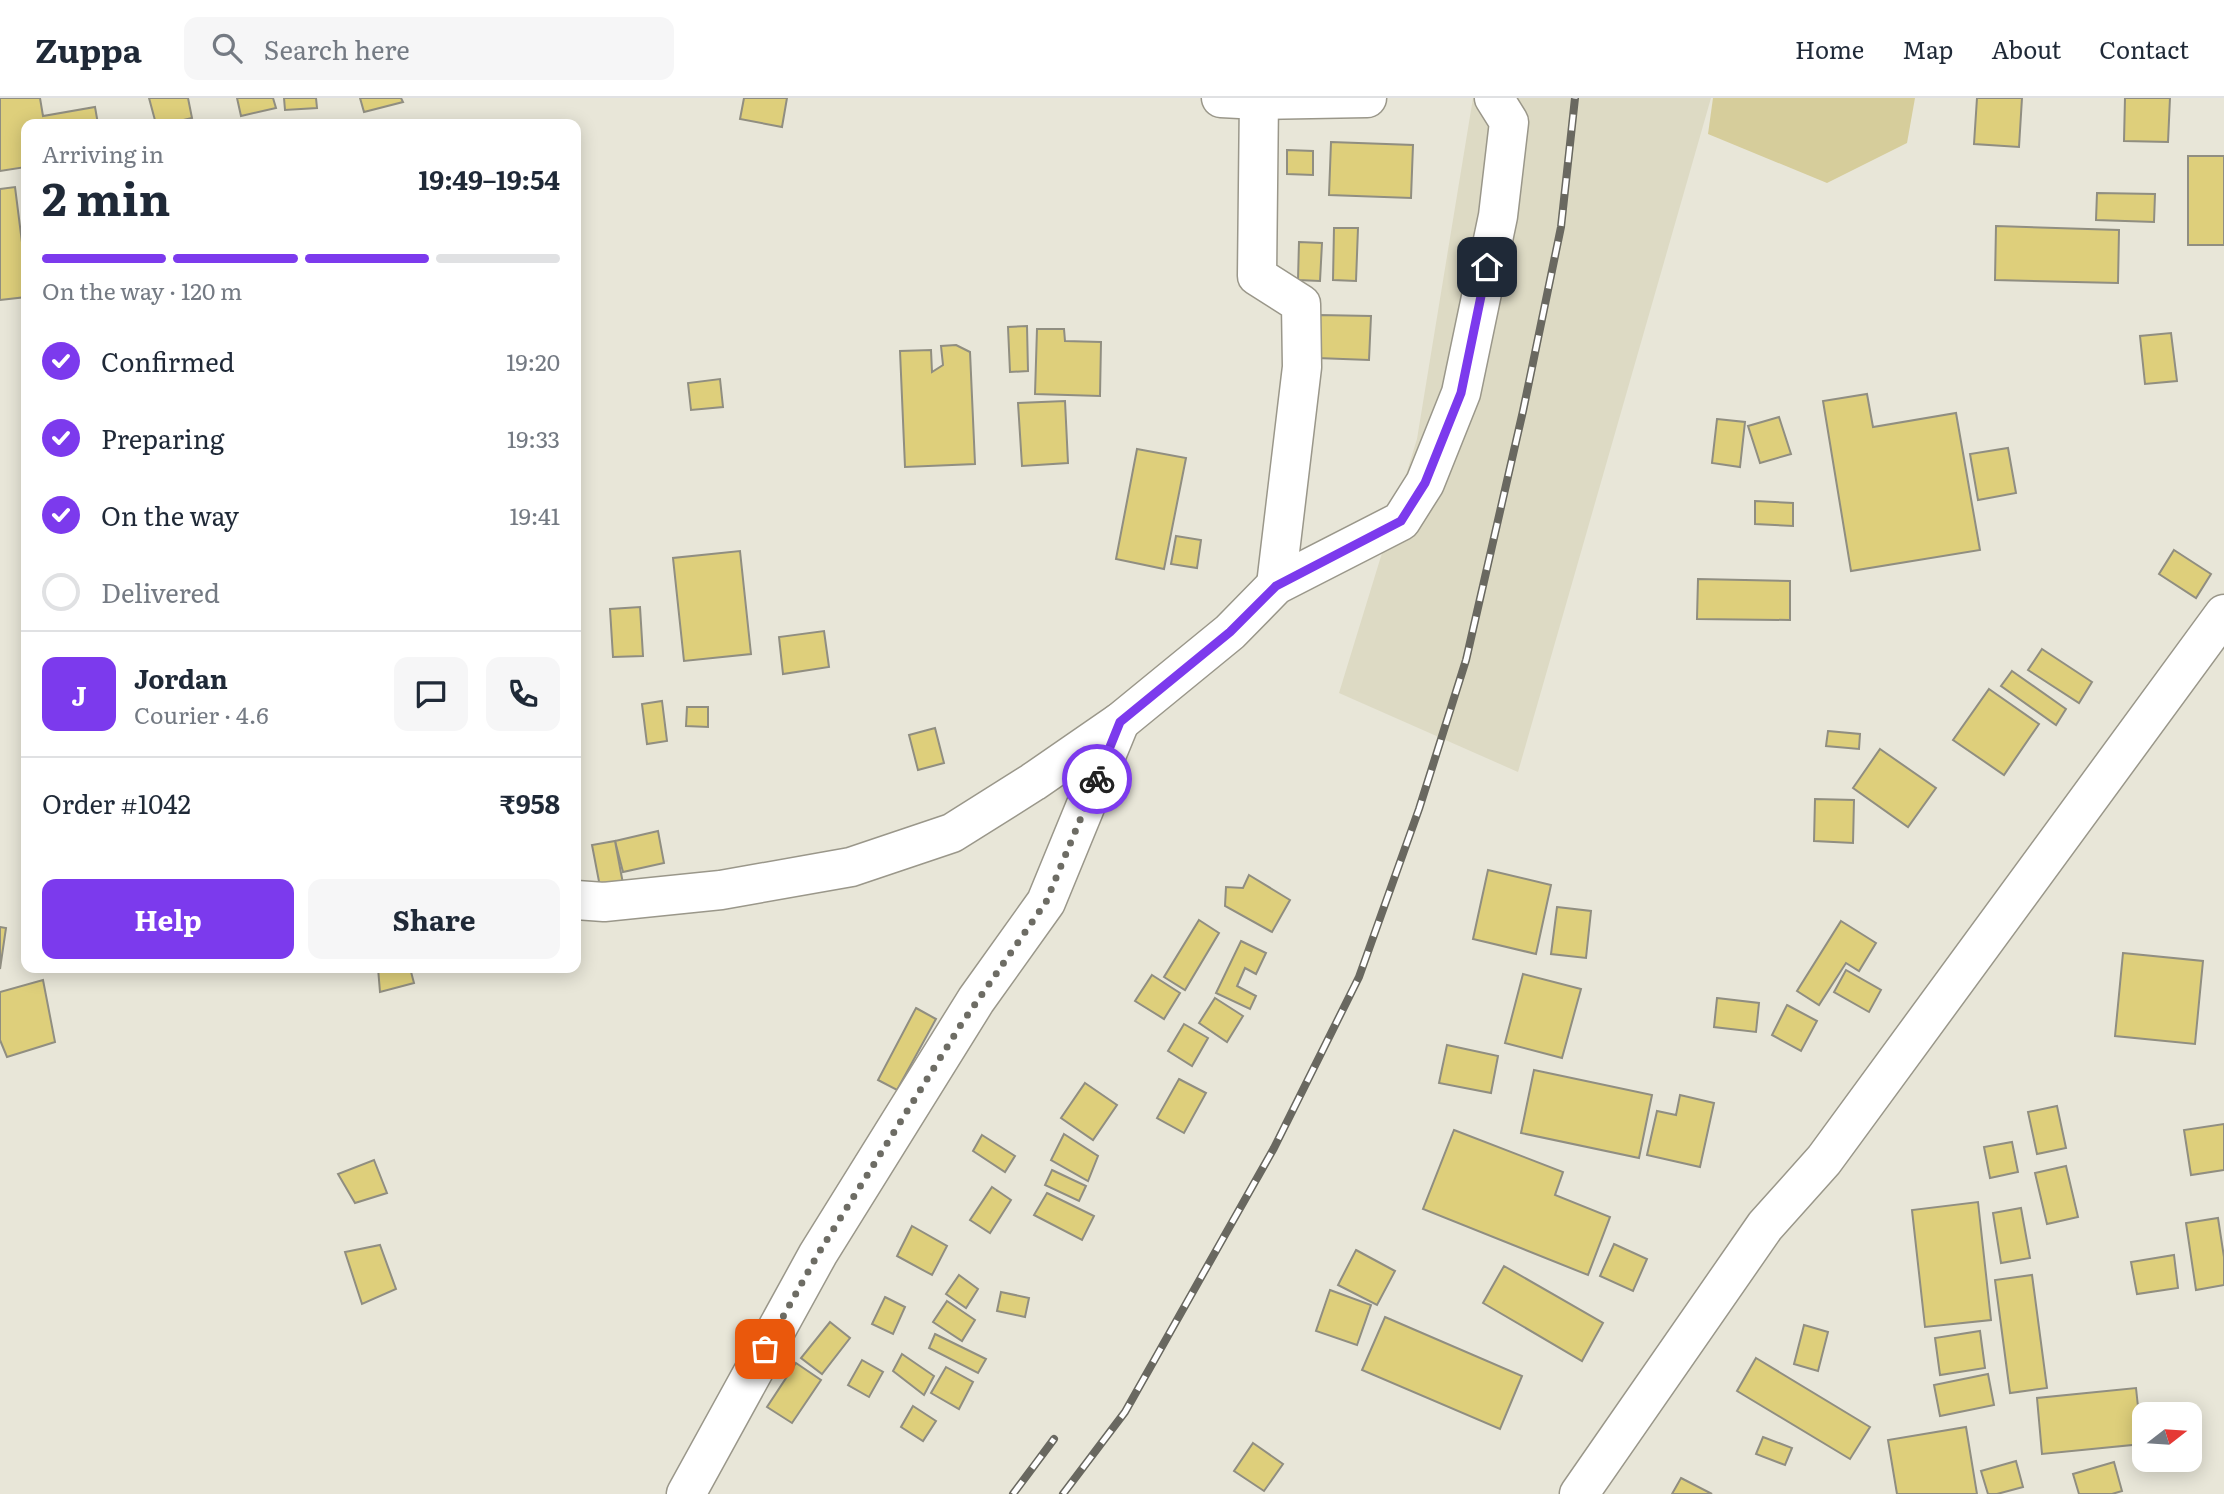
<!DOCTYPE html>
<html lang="en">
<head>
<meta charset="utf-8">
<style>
  body { margin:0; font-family:Literata,serif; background:#f6f6f7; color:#1f2937; height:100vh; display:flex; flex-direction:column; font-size:26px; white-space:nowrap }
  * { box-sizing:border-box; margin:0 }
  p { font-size:23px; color:#747a83 }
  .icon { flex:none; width:38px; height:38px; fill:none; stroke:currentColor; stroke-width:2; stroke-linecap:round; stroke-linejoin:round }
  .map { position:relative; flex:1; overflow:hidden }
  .details { position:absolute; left:21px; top:21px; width:560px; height:854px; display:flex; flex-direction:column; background:#fff; border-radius:14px; box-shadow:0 4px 18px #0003 }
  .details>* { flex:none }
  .needle { width:46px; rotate:73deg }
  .tools { position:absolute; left:2132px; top:1304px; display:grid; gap:14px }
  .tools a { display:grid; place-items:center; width:70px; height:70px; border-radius:14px; background:#fff; box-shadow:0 4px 18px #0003; font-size:35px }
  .pin { position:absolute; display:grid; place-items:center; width:60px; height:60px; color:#fff; margin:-30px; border-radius:14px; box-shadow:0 4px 10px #0006 }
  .courier { position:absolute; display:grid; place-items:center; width:70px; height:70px; margin:-35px; border:5px solid #7c3aed; border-radius:50%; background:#fff; color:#222; box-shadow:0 2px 9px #0007 }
  .headline em { font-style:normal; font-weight:700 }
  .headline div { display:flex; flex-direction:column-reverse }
  .headline { display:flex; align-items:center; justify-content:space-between; height:119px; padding:0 21px }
  h1 { font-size:46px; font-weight:700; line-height:52px }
  .bar { display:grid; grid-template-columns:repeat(4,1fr); gap:10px 7px; align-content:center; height:84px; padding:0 21px }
  .bar i { height:9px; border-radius:5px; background:#e0e1e3 }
  .bar .on { background:#7c3aed }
  .bar p { grid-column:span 4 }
  .line { display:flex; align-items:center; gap:18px; padding:0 21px; border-top:2px solid #e0e1e3 }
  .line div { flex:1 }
  .round { display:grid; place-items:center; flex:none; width:74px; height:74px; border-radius:14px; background:#f6f6f7 }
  ol { padding:0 21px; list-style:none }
  li { display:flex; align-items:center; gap:21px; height:77px }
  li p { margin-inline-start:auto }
  li .icon { padding:7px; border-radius:50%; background:#7c3aed; color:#fff; stroke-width:4 }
  li:last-child { color:#747a83 }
  li i { width:38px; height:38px; border:4px solid #e0e1e3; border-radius:50% }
  .action { display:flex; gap:14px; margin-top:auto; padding:14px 21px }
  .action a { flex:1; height:80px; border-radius:14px; background:#7c3aed; color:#fff; font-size:28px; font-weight:700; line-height:80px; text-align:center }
  .action a+a { background:#f6f6f7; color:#1f2937 }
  header { display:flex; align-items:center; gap:42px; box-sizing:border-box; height:98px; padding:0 35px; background:#fff; border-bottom:2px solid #e0e1e3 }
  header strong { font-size:33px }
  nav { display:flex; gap:38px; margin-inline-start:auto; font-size:24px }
  .search { width:490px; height:63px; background:#f6f6f7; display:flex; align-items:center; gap:18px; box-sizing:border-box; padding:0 24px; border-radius:14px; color:#747a83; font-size:26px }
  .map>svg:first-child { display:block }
  .built { fill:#dddac4 }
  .green { fill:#d6cd9b }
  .building { fill:#decf7b; stroke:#908e81; stroke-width:2 }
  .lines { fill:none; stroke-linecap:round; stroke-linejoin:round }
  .minor-casing { stroke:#9a978a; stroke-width:41 }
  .highway-casing { stroke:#9a978a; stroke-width:41 }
  .minor { stroke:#fff; stroke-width:38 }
  .highway { stroke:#fff; stroke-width:38 }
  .rail-casing { stroke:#696860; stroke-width:8 }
  .rail { stroke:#fff; stroke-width:5; stroke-dasharray:16; stroke-linecap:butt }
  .done { stroke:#6d6c64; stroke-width:7; stroke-dasharray:0 12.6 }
  .route { stroke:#7c3aed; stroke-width:9 }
</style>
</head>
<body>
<header>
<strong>Zuppa</strong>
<div class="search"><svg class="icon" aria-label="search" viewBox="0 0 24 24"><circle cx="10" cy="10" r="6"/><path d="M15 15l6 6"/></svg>Search here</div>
<nav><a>Home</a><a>Map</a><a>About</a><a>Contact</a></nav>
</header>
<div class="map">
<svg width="2224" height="1396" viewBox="0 0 2224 1396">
  <rect width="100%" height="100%" fill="#e8e6d8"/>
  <path class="built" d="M 1473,0 L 1711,0 L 1518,674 L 1339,595 L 1417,341 Z"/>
  <path class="green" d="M 1713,0 L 1915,0 L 1907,45 L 1827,85 L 1708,36 Z"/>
  <g class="building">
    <path d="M 0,0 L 40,0 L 43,18 L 95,9 L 98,26 L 26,26 L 26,69 L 0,73 Z"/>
    <path d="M 149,0 L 188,0 L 192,20 L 166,26 L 156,26 Z"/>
    <path d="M 237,0 L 273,0 L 276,10 L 241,18 Z"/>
    <path d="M 284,0 L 316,0 L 317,10 L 285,12 Z"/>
    <path d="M 360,0 L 401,0 L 403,4 L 364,14 Z"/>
    <path d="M 744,0 L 787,0 L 782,29 L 740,21 Z"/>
    <path d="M 1977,0 L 2022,0 L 2019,49 L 1974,46 Z"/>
    <path d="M 2125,0 L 2170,0 L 2168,44 L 2124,43 Z"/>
    <path d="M 1331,44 L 1413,47 L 1411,100 L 1329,97 Z"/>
    <path d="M 1287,52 L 1313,53 L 1313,77 L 1287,76 Z"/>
    <rect x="2188" y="58" width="36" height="89"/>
    <path d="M 15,89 L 26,176 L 26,199 L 0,202 L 0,91 Z"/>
    <path d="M 2097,95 L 2155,96 L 2154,124 L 2096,122 Z"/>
    <path d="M 1996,128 L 2119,132 L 2118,185 L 1995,182 Z"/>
    <path d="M 1334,130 L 1358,130 L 1356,183 L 1333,182 Z"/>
    <path d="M 1299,144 L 1322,145 L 1320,183 L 1298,182 Z"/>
    <path d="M 1319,217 L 1371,218 L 1369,262 L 1317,260 Z"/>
    <path d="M 1027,228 L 1028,273 L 1010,274 L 1008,229 Z"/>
    <path d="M 1037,231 L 1064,231 L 1065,243 L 1101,244 L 1100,298 L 1035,296 Z"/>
    <path d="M 2171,235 L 2177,283 L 2145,286 L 2140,238 Z"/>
    <path d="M 956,247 L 970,254 L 975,366 L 905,369 L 900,253 L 931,252 L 932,274 L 943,267 L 941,248 Z"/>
    <path d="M 720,281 L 723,309 L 691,312 L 688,285 Z"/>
    <path d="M 1867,296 L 1873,329 L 1956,315 L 1980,452 L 1851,473 L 1823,303 Z"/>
    <path d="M 1065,303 L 1068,365 L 1022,368 L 1018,305 Z"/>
    <path d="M 1779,319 L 1791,356 L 1760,365 L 1748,328 Z"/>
    <path d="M 1717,321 L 1745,324 L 1740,369 L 1712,365 Z"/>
    <path d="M 2008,350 L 2016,395 L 1978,402 L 1970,356 Z"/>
    <path d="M 1137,351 L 1186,360 L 1164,471 L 1116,461 Z"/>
    <path d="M 1755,403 L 1793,405 L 1793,428 L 1755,426 Z"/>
    <path d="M 1176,438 L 1201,442 L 1197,470 L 1171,466 Z"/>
    <path d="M 2174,452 L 2211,476 L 2196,500 L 2159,476 Z"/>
    <path d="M 740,453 L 751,556 L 684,563 L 673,460 Z"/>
    <path d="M 1698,481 L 1790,483 L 1790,522 L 1697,521 Z"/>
    <path d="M 640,509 L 643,558 L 613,559 L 610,511 Z"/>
    <path d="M 824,533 L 829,569 L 783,576 L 779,539 Z"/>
    <path d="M 2042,551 L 2092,584 L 2079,605 L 2028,572 Z"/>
    <path d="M 2012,573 L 2066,611 L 2056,627 L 2001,588 Z"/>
    <path d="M 1989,591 L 2039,626 L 2004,677 L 1953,642 Z"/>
    <path d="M 662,603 L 667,643 L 647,646 L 642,606 Z"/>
    <path d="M 687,609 L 708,609 L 708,629 L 686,628 Z"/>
    <path d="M 935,630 L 944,665 L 918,672 L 909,637 Z"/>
    <path d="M 1828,633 L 1860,636 L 1859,651 L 1826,648 Z"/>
    <path d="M 1880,651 L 1936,690 L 1908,729 L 1853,690 Z"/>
    <path d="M 1815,701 L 1854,702 L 1853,745 L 1814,743 Z"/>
    <path d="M 658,733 L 664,765 L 623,774 L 615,743 Z"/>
    <path d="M 615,743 L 624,791 L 601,794 L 592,747 Z"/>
    <path d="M 1488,772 L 1551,787 L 1536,856 L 1473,841 Z"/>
    <path d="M 1249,777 L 1290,802 L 1272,834 L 1225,808 L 1226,789 L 1243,790 Z"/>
    <path d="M 1557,809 L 1591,813 L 1586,860 L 1551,856 Z"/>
    <path d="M 1199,822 L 1219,835 L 1185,892 L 1164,879 Z"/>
    <path d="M 1841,823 L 1876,845 L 1859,873 L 1846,865 L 1819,907 L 1797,893 Z"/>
    <path d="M 0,829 L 6,830 L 0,871 Z"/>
    <path d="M 1241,843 L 1266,855 L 1256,876 L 1245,870 L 1237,888 L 1256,898 L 1250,911 L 1216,895 Z"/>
    <path d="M 2123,855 L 2203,863 L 2195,946 L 2115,938 Z"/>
    <path d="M 378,870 L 410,870 L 414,885 L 380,894 Z"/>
    <path d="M 1846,872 L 1881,892 L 1869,914 L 1834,894 Z"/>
    <path d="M 1523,876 L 1581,891 L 1562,960 L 1505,945 Z"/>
    <path d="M 1152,877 L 1180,895 L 1164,921 L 1135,903 Z"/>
    <path d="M 43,882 L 55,944 L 7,959 L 0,942 L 0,894 Z"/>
    <path d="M 1215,900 L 1243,918 L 1227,944 L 1199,925 Z"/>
    <path d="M 1717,900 L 1759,905 L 1756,934 L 1714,929 Z"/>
    <path d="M 1787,907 L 1817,923 L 1801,953 L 1772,937 Z"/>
    <path d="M 916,910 L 936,921 L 897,992 L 878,982 Z"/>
    <path d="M 1184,926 L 1208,940 L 1192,968 L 1168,953 Z"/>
    <path d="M 1447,947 L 1498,958 L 1491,995 L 1439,985 Z"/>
    <path d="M 1534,972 L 1652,997 L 1639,1060 L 1521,1035 Z"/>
    <path d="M 1179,981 L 1206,995 L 1184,1035 L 1157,1020 Z"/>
    <path d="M 1085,985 L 1117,1007 L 1093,1042 L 1061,1020 Z"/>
    <path d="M 1680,997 L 1714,1005 L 1700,1069 L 1647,1057 L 1657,1013 L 1676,1017 Z"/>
    <path d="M 2057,1008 L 2066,1050 L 2037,1056 L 2028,1014 Z"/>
    <path d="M 2224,1026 L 2224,1072 L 2191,1077 L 2184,1032 Z"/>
    <path d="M 1454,1032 L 1563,1074 L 1555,1097 L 1610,1119 L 1588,1177 L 1423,1111 Z"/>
    <path d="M 1064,1036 L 1098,1058 L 1088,1083 L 1051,1062 Z"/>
    <path d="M 982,1037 L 1015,1058 L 1005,1074 L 973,1053 Z"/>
    <path d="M 2012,1044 L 2018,1074 L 1990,1080 L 1984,1049 Z"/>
    <path d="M 374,1062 L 387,1095 L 355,1105 L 338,1076 Z"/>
    <path d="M 2066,1068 L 2078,1119 L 2047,1126 L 2035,1075 Z"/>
    <path d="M 1052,1072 L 1086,1088 L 1079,1103 L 1045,1087 Z"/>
    <path d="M 992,1089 L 1011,1102 L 990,1135 L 970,1122 Z"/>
    <path d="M 1047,1095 L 1094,1118 L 1082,1142 L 1034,1117 Z"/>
    <path d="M 1978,1104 L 1991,1222 L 1925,1229 L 1912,1112 Z"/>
    <path d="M 2021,1110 L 2030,1160 L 2001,1165 L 1993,1115 Z"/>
    <path d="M 2218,1120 L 2224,1159 L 2224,1187 L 2196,1192 L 2186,1125 Z"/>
    <path d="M 912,1128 L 947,1148 L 932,1177 L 897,1158 Z"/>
    <path d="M 1614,1146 L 1647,1161 L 1633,1193 L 1600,1178 Z"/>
    <path d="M 380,1147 L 396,1191 L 362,1206 L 345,1154 Z"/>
    <path d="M 1356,1152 L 1395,1173 L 1377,1207 L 1338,1187 Z"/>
    <path d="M 2174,1157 L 2178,1190 L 2137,1196 L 2131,1164 Z"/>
    <path d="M 1504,1168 L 1603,1225 L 1582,1263 L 1483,1205 Z"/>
    <path d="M 959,1177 L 978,1191 L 966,1210 L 946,1196 Z"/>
    <path d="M 2032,1177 L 2047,1290 L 2010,1295 L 1995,1182 Z"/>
    <path d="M 1330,1192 L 1371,1207 L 1357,1247 L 1316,1233 Z"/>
    <path d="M 1001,1194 L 1029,1200 L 1025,1219 L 997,1213 Z"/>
    <path d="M 885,1199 L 905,1209 L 893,1236 L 872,1226 Z"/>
    <path d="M 947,1203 L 975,1222 L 962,1243 L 933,1224 Z"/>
    <path d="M 1385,1219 L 1522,1278 L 1500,1331 L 1362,1272 Z"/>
    <path d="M 830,1224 L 850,1240 L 822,1276 L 801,1260 Z"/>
    <path d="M 1804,1227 L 1828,1234 L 1818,1273 L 1794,1266 Z"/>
    <path d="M 1980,1233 L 1985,1270 L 1940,1277 L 1935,1240 Z"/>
    <path d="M 935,1236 L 986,1261 L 978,1275 L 929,1250 Z"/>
    <path d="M 902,1256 L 934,1278 L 924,1297 L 893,1273 Z"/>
    <path d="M 1756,1260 L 1870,1329 L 1850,1361 L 1737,1293 Z"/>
    <path d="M 862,1262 L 883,1274 L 869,1299 L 848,1287 Z"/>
    <path d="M 796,1265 L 821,1282 L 792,1325 L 767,1309 Z"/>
    <path d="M 946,1269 L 973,1284 L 959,1311 L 931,1295 Z"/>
    <path d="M 1988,1276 L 1994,1307 L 1940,1318 L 1934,1287 Z"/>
    <path d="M 2136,1290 L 2142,1346 L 2042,1356 L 2037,1300 Z"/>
    <path d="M 913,1308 L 936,1323 L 923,1343 L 901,1329 Z"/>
    <path d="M 1966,1329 L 1977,1396 L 1897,1396 L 1888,1342 Z"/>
    <path d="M 1763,1339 L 1792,1350 L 1785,1367 L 1756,1356 Z"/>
    <path d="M 1253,1345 L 1283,1366 L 1264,1393 L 1234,1373 Z"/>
    <path d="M 2016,1363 L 2023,1389 L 1997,1396 L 1988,1396 L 1981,1373 Z"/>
    <path d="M 2114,1364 L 2122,1393 L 2112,1396 L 2079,1396 L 2073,1376 Z"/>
    <path d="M 1681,1380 L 1712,1396 L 1672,1396 Z"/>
  </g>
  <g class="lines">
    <defs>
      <g id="minor">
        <path d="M 1221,0 L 1259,2 L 1367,0"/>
        <path d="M 1259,0 L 1257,178 L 1301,206 L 1302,269 L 1276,487"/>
        <path d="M 576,802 L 604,804 L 721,792 L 851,769 L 952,735 L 1033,684 L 1120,624 L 1230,534 L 1276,487 L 1401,423 L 1425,385 L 1461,295 L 1498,118 L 1509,24 L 1494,0"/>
        <path d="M 686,1396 L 818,1156 L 976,902 L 1046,804 L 1120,624"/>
      </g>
      <path id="highway" d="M 1579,1396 L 1765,1128 L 1824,1062 L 2224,516"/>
    </defs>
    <use href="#minor" class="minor-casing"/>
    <use href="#highway" class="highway-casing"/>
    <use href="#minor" class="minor"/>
    <use href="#highway" class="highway"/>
    <defs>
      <g id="rail">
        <path d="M 1013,1396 L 1054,1341"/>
        <path d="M 1063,1396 L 1125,1314 L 1274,1050 L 1359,879 L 1419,711 L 1466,562 L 1523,313 L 1561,129 L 1575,0"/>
      </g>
    </defs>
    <use href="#rail" class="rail-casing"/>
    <use href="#rail" class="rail"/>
  </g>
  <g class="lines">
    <path class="done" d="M 765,1251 L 818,1156 L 962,925 L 1046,804 L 1097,681"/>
    <path class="route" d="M 1097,681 L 1120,624 L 1230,534 L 1276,488 L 1401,423 L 1425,385 L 1461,295 L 1487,169"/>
  </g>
</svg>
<div class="tools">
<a><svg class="needle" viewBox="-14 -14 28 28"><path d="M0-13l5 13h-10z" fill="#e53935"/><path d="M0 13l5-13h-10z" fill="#747a83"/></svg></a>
</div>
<div class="pin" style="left:765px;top:1251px;background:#ea580c"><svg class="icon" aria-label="bag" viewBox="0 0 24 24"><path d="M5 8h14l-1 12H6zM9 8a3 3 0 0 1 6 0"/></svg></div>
<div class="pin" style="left:1487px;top:169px;background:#1f2937"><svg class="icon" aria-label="home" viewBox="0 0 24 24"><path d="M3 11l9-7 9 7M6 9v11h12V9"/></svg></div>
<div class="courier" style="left:1097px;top:681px"><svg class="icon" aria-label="bike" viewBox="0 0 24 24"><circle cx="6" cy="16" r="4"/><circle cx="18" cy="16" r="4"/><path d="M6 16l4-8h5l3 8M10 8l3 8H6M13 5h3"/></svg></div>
<section class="details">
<div class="headline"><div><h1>2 min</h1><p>Arriving in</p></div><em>19:49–19:54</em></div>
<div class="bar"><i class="on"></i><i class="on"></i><i class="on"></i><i></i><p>On the way · 120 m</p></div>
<ol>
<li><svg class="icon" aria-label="check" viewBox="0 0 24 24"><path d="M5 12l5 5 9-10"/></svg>Confirmed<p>19:20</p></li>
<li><svg class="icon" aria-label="check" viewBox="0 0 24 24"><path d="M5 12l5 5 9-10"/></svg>Preparing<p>19:33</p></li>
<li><svg class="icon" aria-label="check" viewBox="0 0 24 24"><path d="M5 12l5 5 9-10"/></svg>On the way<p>19:41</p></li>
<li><i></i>Delivered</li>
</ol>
<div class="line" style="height:126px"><b class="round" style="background:#7c3aed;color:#fff">J</b><div><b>Jordan</b><p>Courier · 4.6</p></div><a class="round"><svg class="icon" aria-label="chat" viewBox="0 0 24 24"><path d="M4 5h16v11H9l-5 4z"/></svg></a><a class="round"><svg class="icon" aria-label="phone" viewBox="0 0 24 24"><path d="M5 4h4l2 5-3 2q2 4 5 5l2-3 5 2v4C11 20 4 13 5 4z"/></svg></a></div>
<div class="line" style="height:91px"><div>Order #1042</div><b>₹958</b></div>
<div class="action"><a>Help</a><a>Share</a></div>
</section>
</div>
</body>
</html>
